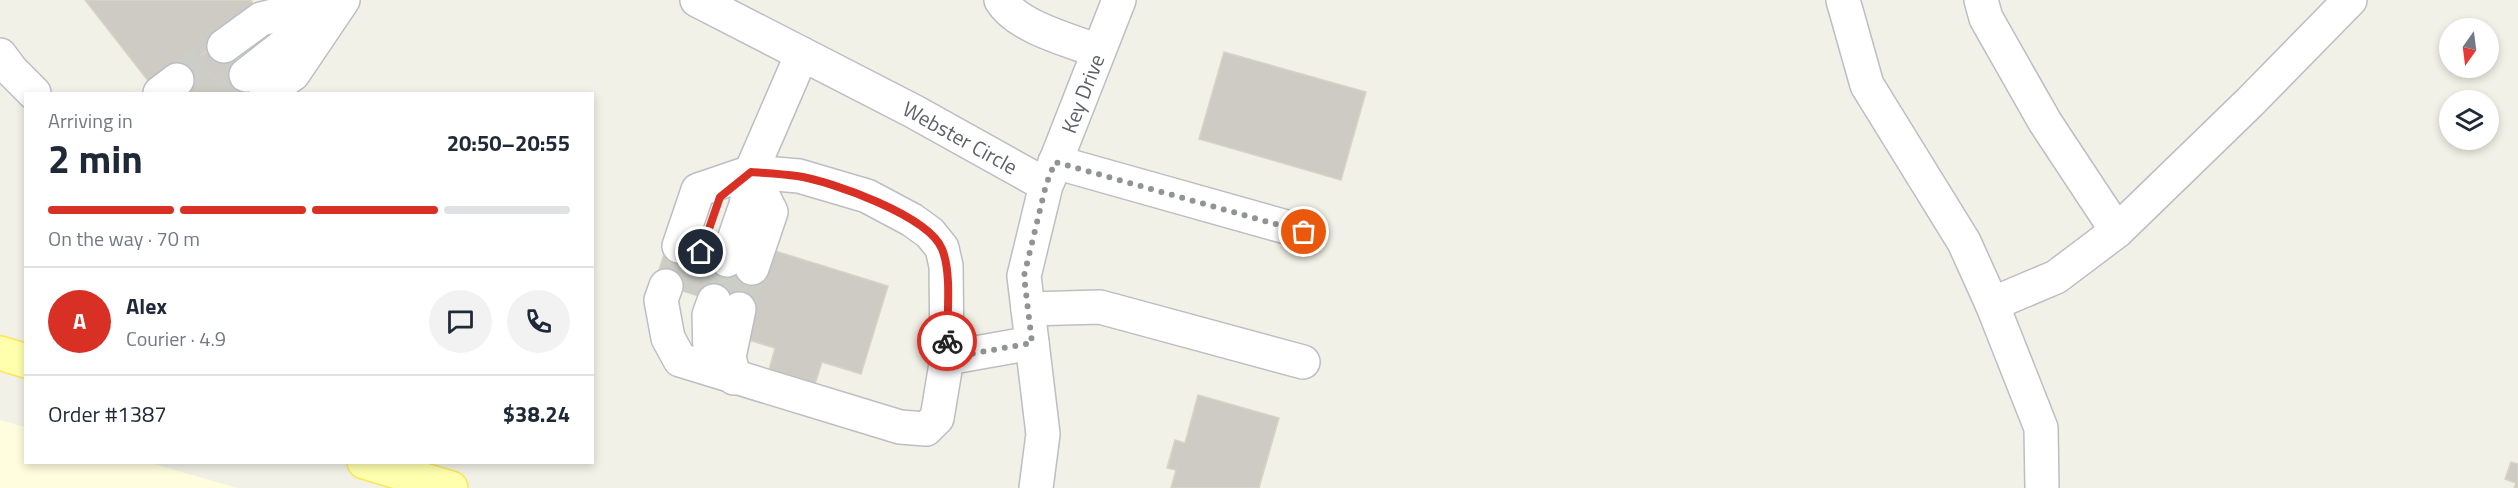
<!DOCTYPE html>
<html lang="en">
<head>
<meta charset="utf-8">
<style>
  body { margin:0; font-family:"Titillium Web",sans-serif; background:#f2f2f3; color:#1f2937; height:100vh; display:flex; flex-direction:column; font-size:22px; white-space:nowrap }
  * { box-sizing:border-box; margin:0 }
  p { font-size:20px; color:#747a83 }
  .icon { flex:none; width:33px; height:33px; fill:none; stroke:currentColor; stroke-width:2; stroke-linecap:round; stroke-linejoin:round }
  .map { position:relative; flex:1; overflow:hidden }
  .sheet { position:absolute; left:24px; top:92px; width:570px; height:372px; display:flex; flex-direction:column; background:#fff; border-radius:0px; box-shadow:0 3px 9px #0003 }
  .sheet>* { flex:none }
  .needle { width:39px; rotate:194deg }
  .controls { position:absolute; left:2439px; top:18px; display:grid; gap:12px }
  .controls a { display:grid; place-items:center; width:60px; height:60px; border-radius:50%; background:#fff; box-shadow:0 3px 9px #0003; font-size:30px }
  .pin { position:absolute; display:grid; place-items:center; width:51px; height:51px; color:#fff; margin:-26px; border:3px solid #fff; border-radius:50%; box-shadow:0 2px 6px #0007 }
  .courier { position:absolute; display:grid; place-items:center; width:60px; height:60px; margin:-30px; border:4px solid #d93025; border-radius:50%; background:#fff; color:#222; box-shadow:0 2px 8px #0007 }
  .head em { font-style:normal; font-weight:700 }
  .head div { display:flex; flex-direction:column-reverse }
  .head { display:flex; align-items:center; justify-content:space-between; height:102px; padding:0 24px }
  h1 { font-size:39px; font-weight:700; line-height:45px }
  .bar { display:grid; grid-template-columns:repeat(4,1fr); gap:9px 6px; align-content:center; height:72px; padding:0 24px }
  .bar i { height:8px; border-radius:4px; background:#e0e1e3 }
  .bar .on { background:#d93025 }
  .bar p { grid-column:span 4 }
  .line { display:flex; align-items:center; gap:15px; padding:0 24px; border-top:2px solid #e0e1e3 }
  .line div { flex:1 }
  .round { display:grid; place-items:center; flex:none; width:63px; height:63px; border-radius:32px; background:#f2f2f3 }
  .map>svg:first-child { display:block }
  .commercial { fill:#fffdde }
  .building { fill:#cdcbc4; stroke:#d7d4c5; stroke-width:1.5 }
  .lines { fill:none; stroke-linecap:round; stroke-linejoin:round }
  .minor-tunnel { stroke:#cccdc7; stroke-width:33; stroke-dasharray:33 16; stroke-linecap:butt }
  .minor-casing { stroke:#bbbec3; stroke-width:36 }
  .major-casing { stroke:#fce756; stroke-width:36 }
  .minor { stroke:#fff; stroke-width:33 }
  .major { stroke:#ffffae; stroke-width:33 }
  .done { stroke:#919394; stroke-width:6; stroke-dasharray:0 10.8 }
  .route { stroke:#d93025; stroke-width:8 }
  .labels { text-anchor:middle; dominant-baseline:central; stroke-width:4.5; stroke-linejoin:round; paint-order:stroke }
  .street-label { font-size:21px; fill:#5e6168; stroke:#fff }
</style>
</head>
<body>
<div class="map">
<svg width="2518" height="488" viewBox="0 0 2518 488">
  <rect width="100%" height="100%" fill="#f1f1e7"/>
  <path class="commercial" d="M 0,420 L 25,427 L 26,462 L 147,462 L 237,488 L 0,488 Z"/>
  <g class="building">
    <path d="M 85,0 L 251,0 L 254,5 L 251,17 L 156,91 Z"/>
    <path d="M 220,41 L 260,93 L 188,93 L 174,76 Z"/>
    <path d="M 1224,52 L 1366,92 L 1341,180 L 1199,139 Z"/>
    <path d="M 668,242 L 765,272 L 753,313 L 655,282 Z"/>
    <path d="M 772,250 L 888,286 L 861,374 L 822,362 L 815,384 L 769,370 L 775,348 L 745,339 Z"/>
    <path d="M 1198,395 L 1279,418 L 1259,488 L 1171,488 L 1176,470 L 1167,468 L 1175,440 L 1185,443 Z"/>
    <path d="M 2511,462 L 2518,464 L 2518,488 L 2514,488 L 2516,483 L 2505,479 Z"/>
  </g>
  <g class="lines">
    <g class="minor-tunnel">
      <path d="M 177,80 L 224,46"/>
      <path d="M 221,93 L 246,75"/>
      <path d="M 688,293 L 701,252"/>
      <path d="M 714,301 L 727,260"/>
      <path d="M 739,309 L 752,268"/>
    </g>
    <defs>
      <g id="minor">
        <path id="s1" d="M 697,0 L 913,111 L 1046,185 L 1024,276 L 1043,434 L 1036,488"/>
        <path d="M 1001,0 C 1017,27 1069,40 1098,51"/>
        <path d="M 1843,0 L 1867,85 L 1964,242 L 1992,304 L 2041,428 L 2042,488"/>
        <path d="M 1981,0 L 1986,18 L 2045,122 L 2117,231"/>
        <path d="M 224,46 L 261,19 L 337,0"/>
        <path d="M 0,55 L 12,71 L 34,93"/>
        <path d="M 246,75 L 318,19"/>
        <path d="M 160,93 L 177,80"/>
        <path d="M 266,93 L 293,74 L 343,0"/>
        <path d="M 1055,162 L 1304,232"/>
        <path d="M 751,172 L 771,212 L 752,268"/>
        <path id="s2" d="M 1048,181 L 1119,0"/>
        <path d="M 727,260 L 746,205 L 751,172 L 802,54"/>
        <path d="M 666,286 L 661,300 L 668,338 L 680,360 L 900,427 L 926,429 L 937,418 L 947,358 L 946,266 L 942,248 L 930,233 L 912,220 L 867,196 L 799,176 L 751,172 L 698,190 L 679,246"/>
        <path d="M 714,301 L 709,315 L 710,354 L 734,378"/>
        <path d="M 1992,304 L 2056,277 L 2117,231 L 2250,102 L 2350,0"/>
        <path d="M 1028,309 L 1100,307 L 1303,362"/>
        <path d="M 947,358 L 1032,343"/>
        <path d="M 734,376 L 729,357 L 739,309"/>
      </g>
      <g id="major">
        <path d="M 0,353 L 26,361"/>
        <path d="M 364,462 L 451,488"/>
      </g>
    </defs>
    <use href="#minor" class="minor-casing"/>
    <use href="#major" class="major-casing"/>
    <use href="#minor" class="minor"/>
    <use href="#major" class="major"/>
  </g>
  <g class="lines">
    <path class="done" d="M 947,341 L 947,358 L 1032,343 L 1024,276 L 1046,185 L 1055,162 L 1304,232"/>
    <path class="route" d="M 701,252 L 720,197 L 751,172 C 766,173 782,174 797,176 C 831,181 929,216 942,249 C 952,273 947,315 947,341"/>
  </g>
  <g class="labels">
    <g class="street-label">
      <text stroke="none"><textPath href="#s2" startOffset="94">Key Drive</textPath></text>
      <text stroke="none"><textPath href="#s1" startOffset="297">Webster Circle</textPath></text>
    </g>
  </g>
</svg>
<div class="controls">
<a><svg class="needle" viewBox="-14 -14 28 28"><path d="M0-13l5 13h-10z" fill="#e53935"/><path d="M0 13l5-13h-10z" fill="#747a83"/></svg></a>
<a><svg class="icon" aria-label="layers" viewBox="0 0 24 24"><path d="M12 4l9 5-9 5-9-5zM3 14l9 5 9-5"/></svg></a>
</div>
<div class="pin" style="left:1304px;top:232px;background:#ea580c"><svg class="icon" aria-label="bag" viewBox="0 0 24 24"><path d="M5 8h14l-1 12H6zM9 8a3 3 0 0 1 6 0"/></svg></div>
<div class="pin" style="left:701px;top:252px;background:#1f2937"><svg class="icon" aria-label="home" viewBox="0 0 24 24"><path d="M3 11l9-7 9 7M6 9v11h12V9"/></svg></div>
<div class="courier" style="left:947px;top:341px"><svg class="icon" aria-label="bike" viewBox="0 0 24 24"><circle cx="6" cy="16" r="4"/><circle cx="18" cy="16" r="4"/><path d="M6 16l4-8h5l3 8M10 8l3 8H6M13 5h3"/></svg></div>
<section class="sheet">
<div class="head"><div><h1>2 min</h1><p>Arriving in</p></div><em>20:50–20:55</em></div>
<div class="bar"><i class="on"></i><i class="on"></i><i class="on"></i><i></i><p>On the way · 70 m</p></div>
<div class="line" style="height:108px"><b class="round" style="background:#d93025;color:#fff">A</b><div><b>Alex</b><p>Courier · 4.9</p></div><a class="round"><svg class="icon" aria-label="chat" viewBox="0 0 24 24"><path d="M4 5h16v11H9l-5 4z"/></svg></a><a class="round"><svg class="icon" aria-label="phone" viewBox="0 0 24 24"><path d="M5 4h4l2 5-3 2q2 4 5 5l2-3 5 2v4C11 20 4 13 5 4z"/></svg></a></div>
<div class="line" style="height:78px"><div>Order #1387</div><b>$38.24</b></div>
</section>
</div>
</body>
</html>
